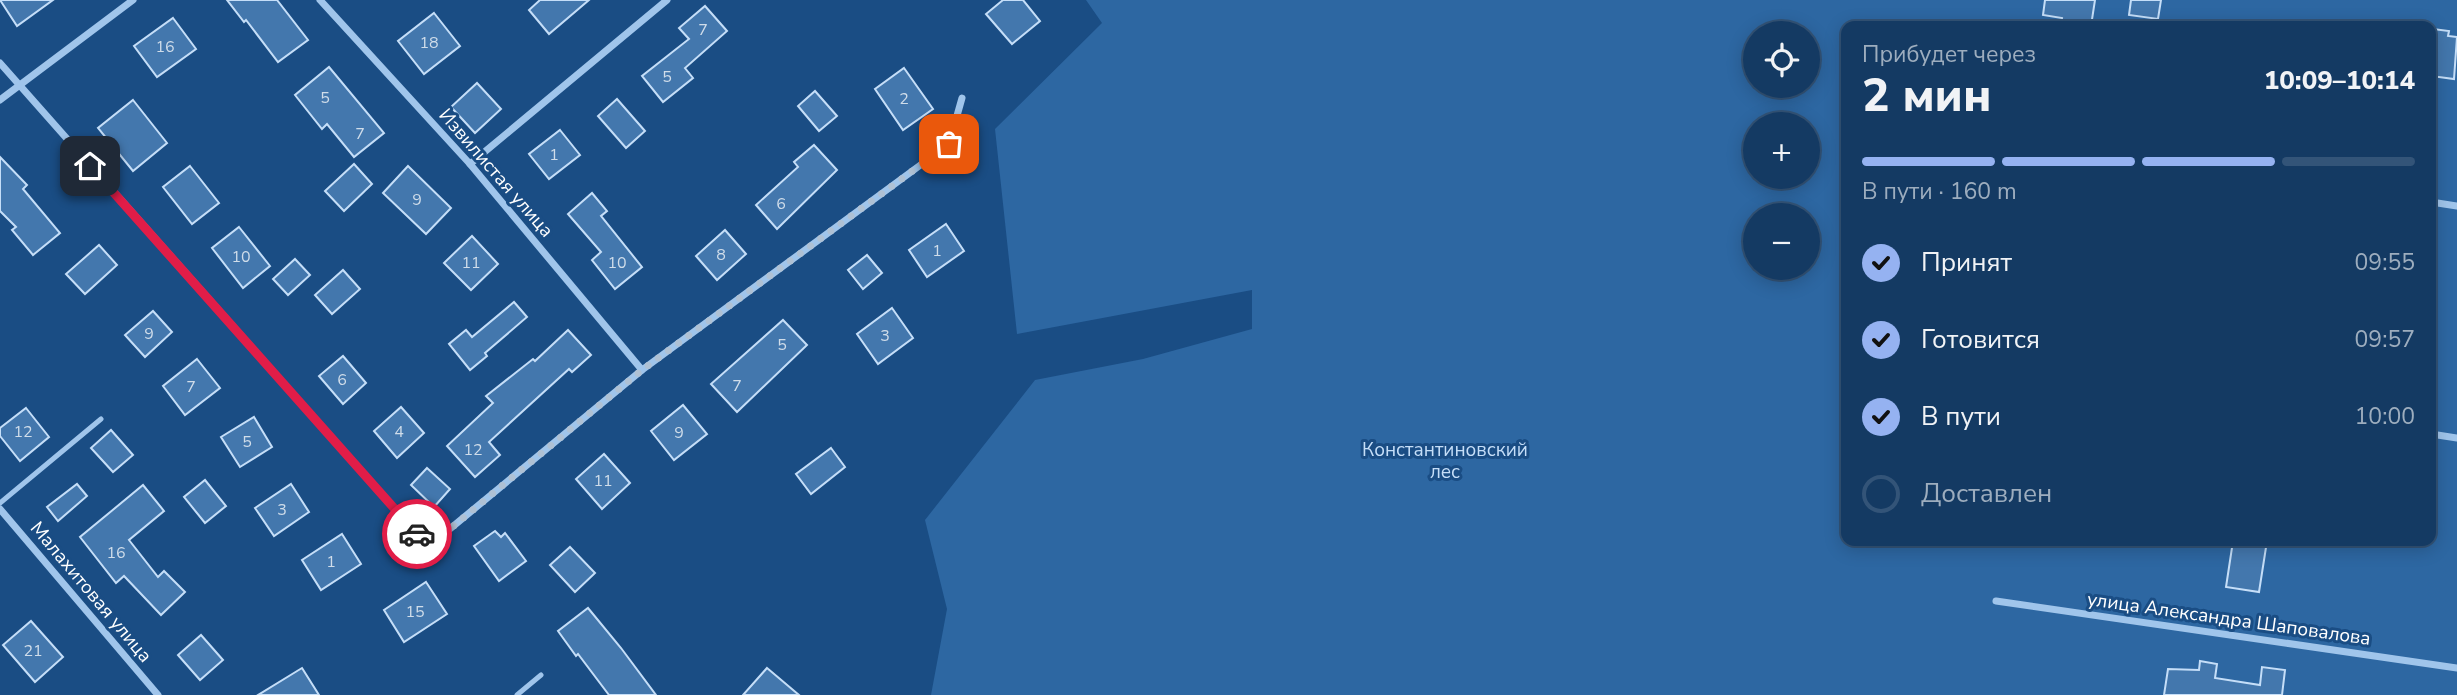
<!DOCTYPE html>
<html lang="ru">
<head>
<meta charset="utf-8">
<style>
  body { margin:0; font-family:"Nunito Sans",sans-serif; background:#21456c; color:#f1f3f6; height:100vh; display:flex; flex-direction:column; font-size:26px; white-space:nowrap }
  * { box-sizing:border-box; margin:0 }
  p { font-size:23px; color:#9dadbe }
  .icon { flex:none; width:38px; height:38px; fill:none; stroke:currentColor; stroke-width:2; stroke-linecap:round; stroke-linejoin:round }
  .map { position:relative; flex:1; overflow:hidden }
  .panel { position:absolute; left:1841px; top:21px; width:595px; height:525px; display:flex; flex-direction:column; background:#143a63; border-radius:14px; box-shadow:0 4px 18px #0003,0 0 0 2px #335478 }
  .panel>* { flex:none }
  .tools { position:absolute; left:1743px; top:21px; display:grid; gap:14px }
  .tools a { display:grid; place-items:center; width:77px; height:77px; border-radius:50%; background:#143a63; box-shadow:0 4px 18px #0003,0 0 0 2px #335478; font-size:35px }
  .pin { position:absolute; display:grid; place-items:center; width:60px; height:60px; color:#fff; margin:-30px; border-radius:14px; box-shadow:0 4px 10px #0006 }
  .courier { position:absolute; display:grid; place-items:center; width:70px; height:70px; margin:-35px; border:5px solid #e11d48; border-radius:50%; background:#fff; color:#222; box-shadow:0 2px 9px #0007 }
  .headline em { font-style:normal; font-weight:800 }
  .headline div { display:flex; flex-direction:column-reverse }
  .headline { display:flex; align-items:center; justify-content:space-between; height:119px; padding:0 21px }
  h1 { font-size:46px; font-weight:800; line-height:52px }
  .bar { display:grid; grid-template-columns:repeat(4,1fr); gap:10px 7px; align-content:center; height:84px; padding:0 21px }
  .bar i { height:9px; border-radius:5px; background:#335478 }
  .bar .active { background:#95b2f1 }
  .bar p { grid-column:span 4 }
  ol { padding:0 21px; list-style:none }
  li { display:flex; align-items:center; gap:21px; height:77px }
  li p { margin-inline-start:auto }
  li .icon { padding:7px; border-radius:50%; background:#95b2f1; color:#111; stroke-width:4 }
  li:last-child { color:#9dadbe }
  li i { width:38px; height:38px; border:4px solid #335478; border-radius:50% }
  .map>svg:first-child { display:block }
  .green { fill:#2d67a2; fill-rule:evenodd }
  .building { fill:#4377ad; stroke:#c5def8; stroke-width:2 }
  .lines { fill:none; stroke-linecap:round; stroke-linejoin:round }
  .service { stroke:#a0c5eb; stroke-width:5 }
  .minor { stroke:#a0c5eb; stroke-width:7 }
  .done { stroke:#afc1d4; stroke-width:7; stroke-dasharray:0 12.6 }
  .route { stroke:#e11d48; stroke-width:9 }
  .labels { text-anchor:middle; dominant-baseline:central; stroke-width:6; stroke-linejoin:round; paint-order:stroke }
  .number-label { font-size:16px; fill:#d0ddea }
  .street-label { font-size:19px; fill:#fff; stroke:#1a4d84 }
  .park-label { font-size:19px; fill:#c5def8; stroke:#1a4d84 }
</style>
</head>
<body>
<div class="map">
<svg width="2457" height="695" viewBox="0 0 2457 695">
  <rect width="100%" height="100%" fill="#1a4d84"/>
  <path class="green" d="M 1086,0 L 2457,0 L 2457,695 L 931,695 L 947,609 L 925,520 L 1035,380 L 1143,359 L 1252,329 L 1252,290 L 1017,334 L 995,129 L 1102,23 ZM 1846,26 L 2431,26 L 2431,541 L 1846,541 ZM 1755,33 L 1808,33 L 1808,86 L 1755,86 ZM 1755,124 L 1808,124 L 1808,177 L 1755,177 ZM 1755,215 L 1808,215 L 1808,268 L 1755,268 Z"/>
  <g class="building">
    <path d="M 0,0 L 53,0 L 17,26 Z"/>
    <path d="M 227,0 L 277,0 L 308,40 L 278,62 L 246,20 L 244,22 Z"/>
    <path d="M 540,0 L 589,0 L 549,34 L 529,10 Z"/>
    <path d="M 1003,0 L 1023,0 L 1040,21 L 1012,44 L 986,14 Z"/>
    <path d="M 2045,0 L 2095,0 L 2091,26 L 2061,25 L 2062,18 L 2043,15 Z"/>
    <path d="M 2131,0 L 2161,0 L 2158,19 L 2129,15 Z"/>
    <path d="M 705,6 L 727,31 L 685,68 L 693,78 L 663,102 L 642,76 L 689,39 L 679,28 Z"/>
    <path d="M 434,13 L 460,46 L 424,74 L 398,41 Z"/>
    <path d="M 173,18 L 196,49 L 157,77 L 134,46 Z"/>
    <path d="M 2433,29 L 2449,31 L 2448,36 L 2457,37 L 2454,79 L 2431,76 Z"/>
    <path d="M 329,67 L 384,133 L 354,157 L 327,124 L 322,129 L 295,95 Z"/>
    <path d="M 904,68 L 933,109 L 903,130 L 875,89 Z"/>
    <path d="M 477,83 L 501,109 L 475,133 L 451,107 Z"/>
    <path d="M 815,91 L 837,116 L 819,131 L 798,106 Z"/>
    <path d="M 617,99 L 645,131 L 626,148 L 598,116 Z"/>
    <path d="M 133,100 L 167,143 L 133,171 L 98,128 Z"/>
    <path d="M 560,130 L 580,155 L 549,179 L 529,154 Z"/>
    <path d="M 814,145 L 837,170 L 777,229 L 756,205 L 798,167 L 794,162 Z"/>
    <path d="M 0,157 L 27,185 L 23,189 L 60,233 L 33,255 L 12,230 L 16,227 L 0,211 Z"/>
    <path d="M 354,164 L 372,184 L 344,211 L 325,191 Z"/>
    <path d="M 190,166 L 219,203 L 192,224 L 163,187 Z"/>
    <path d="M 408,166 L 451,208 L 426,234 L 383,193 Z"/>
    <path d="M 592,193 L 607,211 L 601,216 L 642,267 L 615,289 L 592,260 L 601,252 L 568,214 Z"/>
    <path d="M 946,224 L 964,251 L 927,277 L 909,250 Z"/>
    <path d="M 239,227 L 270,266 L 243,288 L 212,248 Z"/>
    <path d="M 725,230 L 746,254 L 717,280 L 696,256 Z"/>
    <path d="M 472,236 L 498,264 L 471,290 L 444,263 Z"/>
    <path d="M 99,245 L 117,265 L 85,294 L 66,274 Z"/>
    <path d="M 867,255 L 882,273 L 863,289 L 848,270 Z"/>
    <path d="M 295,259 L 310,275 L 288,295 L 273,279 Z"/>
    <path d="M 343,270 L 360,289 L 332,314 L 315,295 Z"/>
    <path d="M 514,302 L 527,317 L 485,353 L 487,356 L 470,370 L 449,344 L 466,330 L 472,337 Z"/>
    <path d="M 892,308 L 913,338 L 878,364 L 857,334 Z"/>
    <path d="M 153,311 L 172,332 L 145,357 L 125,335 Z"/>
    <path d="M 783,320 L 807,345 L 737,412 L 711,384 Z"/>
    <path d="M 568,330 L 591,355 L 572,372 L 569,369 L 489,442 L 500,455 L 475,477 L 447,446 L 493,403 L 486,396 L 533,359 L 535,361 Z"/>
    <path d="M 343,356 L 366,383 L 343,404 L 319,376 Z"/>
    <path d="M 197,359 L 220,388 L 185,415 L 163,386 Z"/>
    <path d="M 683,405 L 707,434 L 674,460 L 651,431 Z"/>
    <path d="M 401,407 L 424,433 L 397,458 L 374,431 Z"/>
    <path d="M 26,408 L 49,437 L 20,461 L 0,436 L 0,428 Z"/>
    <path d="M 254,417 L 272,447 L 240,467 L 221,437 Z"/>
    <path d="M 111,430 L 133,455 L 113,472 L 91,448 Z"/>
    <path d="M 831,448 L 845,467 L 811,494 L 796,474 Z"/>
    <path d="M 604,454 L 630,483 L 602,509 L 576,479 Z"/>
    <path d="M 427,468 L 450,489 L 434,507 L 411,485 Z"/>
    <path d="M 205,480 L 226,506 L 205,523 L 184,497 Z"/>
    <path d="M 77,484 L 87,496 L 58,521 L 47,507 Z"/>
    <path d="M 291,484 L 309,512 L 274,536 L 255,508 Z"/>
    <path d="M 143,485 L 164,511 L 129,540 L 158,577 L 164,571 L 185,592 L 161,615 L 124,576 L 116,583 L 80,537 Z"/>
    <path d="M 495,531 L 501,537 L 505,533 L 526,561 L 499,581 L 474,546 Z"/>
    <path d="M 342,534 L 361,564 L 321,590 L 302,560 Z"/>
    <path d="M 2233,541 L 2267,541 L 2259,592 L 2226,587 Z"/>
    <path d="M 570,547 L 595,573 L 575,592 L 550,565 Z"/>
    <path d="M 426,582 L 447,614 L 404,642 L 384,610 Z"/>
    <path d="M 588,608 L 621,648 L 656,695 L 609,695 L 578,654 L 576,656 L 558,631 Z"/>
    <path d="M 31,621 L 63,657 L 35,682 L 3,645 Z"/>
    <path d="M 201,635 L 223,660 L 200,680 L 178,655 Z"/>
    <path d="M 2200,661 L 2217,664 L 2215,678 L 2260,685 L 2262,667 L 2285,670 L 2282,695 L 2164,695 L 2168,669 L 2199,670 Z"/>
    <path d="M 302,668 L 319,695 L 258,695 Z"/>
    <path d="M 767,668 L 799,695 L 743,695 Z"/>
  </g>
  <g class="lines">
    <g class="service">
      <path d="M 0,503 L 101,419"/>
      <path d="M 517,695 L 541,675"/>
    </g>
    <g class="minor">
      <path d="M 320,0 L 470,164 L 642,370"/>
      <path d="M 0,63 L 428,547 L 642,370 L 949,144 L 962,98"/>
      <path d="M 0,100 L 133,0"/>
      <path d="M 470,164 L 667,0"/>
      <path d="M 2431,202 L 2457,206"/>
      <path d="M 2431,434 L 2457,438"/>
      <path d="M 0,509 L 158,695"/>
      <path d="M 1996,601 L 2457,668"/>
    </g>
  </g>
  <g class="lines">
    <path class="done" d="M 417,534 L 428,547 L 642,370 L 949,144"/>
    <path class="route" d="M 90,166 L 417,534"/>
  </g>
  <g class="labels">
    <g class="number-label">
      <text x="703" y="30">7</text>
      <text x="429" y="43">18</text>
      <text x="165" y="47">16</text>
      <text x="667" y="77">5</text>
      <text x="325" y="98">5</text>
      <text x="904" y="99">2</text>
      <text x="360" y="134">7</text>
      <text x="554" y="155">1</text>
      <text x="417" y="200">9</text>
      <text x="781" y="204">6</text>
      <text x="937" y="251">1</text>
      <text x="721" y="255">8</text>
      <text x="241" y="257">10</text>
      <text x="471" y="263">11</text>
      <text x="617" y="263">10</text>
      <text x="149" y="334">9</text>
      <text x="885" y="336">3</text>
      <text x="782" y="345">5</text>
      <text x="342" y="380">6</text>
      <text x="737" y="386">7</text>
      <text x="191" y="387">7</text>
      <text x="23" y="432">12</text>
      <text x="399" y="432">4</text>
      <text x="679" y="433">9</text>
      <text x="247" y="442">5</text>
      <text x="473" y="450">12</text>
      <text x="603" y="481">11</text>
      <text x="282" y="510">3</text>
      <text x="116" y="553">16</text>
      <text x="331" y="562">1</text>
      <text x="415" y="612">15</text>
      <text x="33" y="651">21</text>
    </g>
    <g class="street-label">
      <text transform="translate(496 173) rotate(49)">Извилистая улица</text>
      <text transform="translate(91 592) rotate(50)">Малахитовая улица</text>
      <text transform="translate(2229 619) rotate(8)">улица Александра Шаповалова</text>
    </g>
    <g class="park-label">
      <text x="1445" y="450">Константиновский<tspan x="1445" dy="22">лес</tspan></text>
    </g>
  </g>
</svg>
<div class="tools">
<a><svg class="icon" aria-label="locate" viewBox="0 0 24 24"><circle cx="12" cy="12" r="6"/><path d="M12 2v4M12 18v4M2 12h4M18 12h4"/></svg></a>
<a>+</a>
<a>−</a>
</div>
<div class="pin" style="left:949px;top:144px;background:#ea580c"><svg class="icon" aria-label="bag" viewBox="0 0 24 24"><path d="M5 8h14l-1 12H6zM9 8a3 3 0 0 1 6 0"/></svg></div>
<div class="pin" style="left:90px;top:166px;background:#1f2937"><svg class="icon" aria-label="home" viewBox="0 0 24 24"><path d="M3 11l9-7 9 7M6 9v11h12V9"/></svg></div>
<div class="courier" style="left:417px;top:534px"><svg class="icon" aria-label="car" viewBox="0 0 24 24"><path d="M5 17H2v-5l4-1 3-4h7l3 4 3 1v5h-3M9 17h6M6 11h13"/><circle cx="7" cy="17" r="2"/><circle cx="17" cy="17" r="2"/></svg></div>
<section class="panel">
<div class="headline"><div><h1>2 мин</h1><p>Прибудет через</p></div><em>10:09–10:14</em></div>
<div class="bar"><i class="active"></i><i class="active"></i><i class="active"></i><i></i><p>В пути · 160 m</p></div>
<ol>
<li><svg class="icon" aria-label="check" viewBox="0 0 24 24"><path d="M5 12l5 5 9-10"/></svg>Принят<p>09:55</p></li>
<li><svg class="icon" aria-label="check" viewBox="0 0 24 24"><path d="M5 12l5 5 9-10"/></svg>Готовится<p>09:57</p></li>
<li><svg class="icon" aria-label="check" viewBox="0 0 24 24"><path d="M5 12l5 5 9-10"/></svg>В пути<p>10:00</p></li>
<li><i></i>Доставлен</li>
</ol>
</section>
</div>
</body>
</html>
